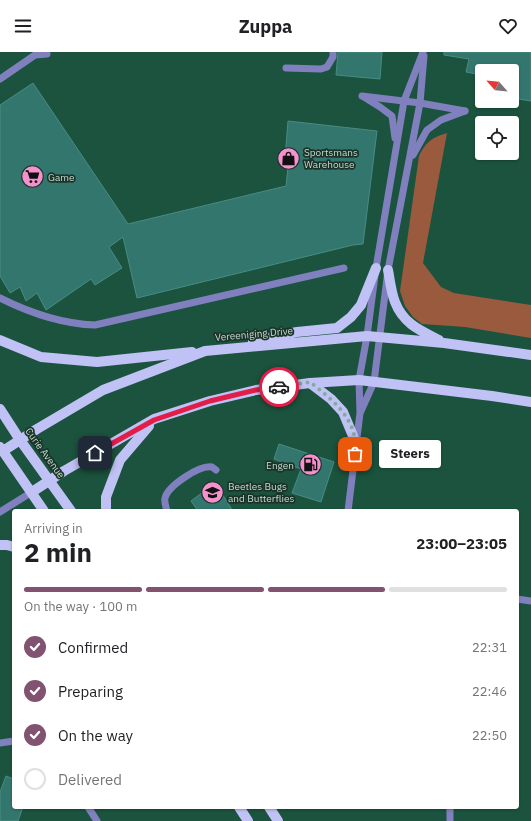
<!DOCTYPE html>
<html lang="en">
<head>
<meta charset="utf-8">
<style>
  body { margin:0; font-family:"IBM Plex Sans",sans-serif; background:#f6f6f6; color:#202124; height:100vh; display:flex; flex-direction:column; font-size:15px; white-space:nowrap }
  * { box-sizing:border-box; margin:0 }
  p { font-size:13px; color:#757577 }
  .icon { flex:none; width:22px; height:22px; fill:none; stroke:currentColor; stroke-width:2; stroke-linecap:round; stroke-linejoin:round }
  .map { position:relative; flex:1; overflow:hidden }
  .sheet { position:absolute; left:12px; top:457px; width:507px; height:300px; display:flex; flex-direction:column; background:#fff; border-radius:4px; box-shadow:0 1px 3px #0004 }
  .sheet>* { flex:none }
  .needle { width:26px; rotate:297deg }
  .controls { position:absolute; left:475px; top:12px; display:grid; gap:8px }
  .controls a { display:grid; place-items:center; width:44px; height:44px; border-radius:4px; background:#fff; box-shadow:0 1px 3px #0004; font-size:20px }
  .pin { position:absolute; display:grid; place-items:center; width:34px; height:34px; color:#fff; margin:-17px; border-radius:8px; box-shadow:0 2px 6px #0006 }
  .courier { position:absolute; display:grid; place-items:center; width:40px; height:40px; margin:-20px; border:3px solid #e11d48; border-radius:50%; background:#fff; color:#222; box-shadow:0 1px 5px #0007 }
  .bubble { position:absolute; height:28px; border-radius:4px; background:#fff; box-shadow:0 1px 3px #0004; font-size:13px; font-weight:800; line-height:28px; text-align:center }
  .summary em { font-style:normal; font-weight:800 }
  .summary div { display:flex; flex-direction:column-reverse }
  .summary { display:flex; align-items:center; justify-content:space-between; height:68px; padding:0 12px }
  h1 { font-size:26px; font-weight:800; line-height:30px }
  .bar { display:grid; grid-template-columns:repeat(4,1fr); gap:6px 4px; align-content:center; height:48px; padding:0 12px }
  .bar i { height:5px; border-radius:3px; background:#e0e0e0 }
  .bar .current { background:#815370 }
  .bar p { grid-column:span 4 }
  ol { padding:0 12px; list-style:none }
  li { display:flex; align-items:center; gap:12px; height:44px }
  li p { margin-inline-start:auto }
  li .icon { padding:4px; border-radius:50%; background:#815370; color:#fff; stroke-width:4 }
  li:last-child { color:#757577 }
  li i { width:22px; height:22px; border:2px solid #e0e0e0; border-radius:50% }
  header { display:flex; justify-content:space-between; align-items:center; height:52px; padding:0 12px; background:#fff; font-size:18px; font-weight:800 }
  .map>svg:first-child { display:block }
  .green { fill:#9a5a3e }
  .building { fill:#32766d; stroke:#498c83 }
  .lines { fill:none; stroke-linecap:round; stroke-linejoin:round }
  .minor { stroke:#8180bf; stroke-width:7 }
  .major { stroke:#c0c1f4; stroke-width:10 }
  .done { stroke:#86ab9c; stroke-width:4; stroke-dasharray:0 7.2 }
  .route { stroke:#e11d48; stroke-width:5 }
  .labels { text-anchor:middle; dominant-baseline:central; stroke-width:3.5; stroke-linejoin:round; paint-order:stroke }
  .poi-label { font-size:10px; fill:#c0dbce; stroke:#1c3329; text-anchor:start }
  .street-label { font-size:10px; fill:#c0dbce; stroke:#1c3329 }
</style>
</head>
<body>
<header><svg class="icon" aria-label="menu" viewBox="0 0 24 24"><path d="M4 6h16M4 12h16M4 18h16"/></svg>Zuppa<svg class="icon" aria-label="heart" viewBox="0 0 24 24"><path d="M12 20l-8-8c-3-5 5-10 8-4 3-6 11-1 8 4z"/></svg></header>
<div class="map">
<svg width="531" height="769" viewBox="0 0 531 769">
  <rect width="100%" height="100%" fill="#1b533e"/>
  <path class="green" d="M 447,81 L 423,211 L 441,235 L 454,241 L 531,253 L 531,286 L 465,275 L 422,272 L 413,265 L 405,254 L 400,239 L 419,104 C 426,90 431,86 447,81 Z"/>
  <g class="building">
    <path d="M 338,0 L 382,0 L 380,27 L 336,23 Z"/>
    <path d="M 444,0 L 531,0 L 531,49 L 512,46 L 512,19 L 482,19 L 482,23 L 466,20 L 469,7 L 444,3 Z"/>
    <path d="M 33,31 L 128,172 L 286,134 L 289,106 L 285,106 L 288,69 L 377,79 L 363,192 L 353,193 L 137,246 L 123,185 L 109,195 L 122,216 L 95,233 L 91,227 L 46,258 L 37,241 L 26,249 L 20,235 L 10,241 L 0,224 L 0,53 Z"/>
    <path d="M 279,392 L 334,410 L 321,450 L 292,441 L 301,417 L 274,407 Z"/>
    <path d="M 215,431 L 233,459 L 198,459 L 191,449 Z"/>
    <path d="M 6,724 L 14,727 L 14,755 L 23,755 L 18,769 L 0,769 L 0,740 Z"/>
  </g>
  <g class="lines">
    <g class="minor">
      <path d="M 286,16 L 321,17 L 327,15 L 333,5 L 333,0"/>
      <path d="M 0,27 L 35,3 L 47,2"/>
      <path d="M 362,44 L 420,51 L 465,59"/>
      <path d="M 364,45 L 380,55 L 392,64 L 395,86"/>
      <path d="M 413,103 L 427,78 L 441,68 L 465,59"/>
      <path d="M 0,246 C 30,261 61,272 95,273 L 344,216"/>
      <path d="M 361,359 L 374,330 L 388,218 L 420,51 L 424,4"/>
      <path d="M 167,459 C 166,455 164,450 165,446 C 168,434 199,413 212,415 L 216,418"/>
      <path d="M 348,459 L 360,361 L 359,328 L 367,284 L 376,216 L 404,49 L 423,0"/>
      <path d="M 0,460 L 32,440"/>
      <path d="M 517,547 L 531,549"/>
      <path d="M 0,691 L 14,689"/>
      <path d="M 88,755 L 97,769"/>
      <path d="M 450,769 L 450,755"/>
    </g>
    <g class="major">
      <path d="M 388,218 C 390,228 391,240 395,250 C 403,271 419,278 439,288"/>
      <path d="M 0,288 L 41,305 L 97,310 L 192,300"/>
      <path d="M 253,289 L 297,280 L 337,276 L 351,265 L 361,253 L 376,216"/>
      <path d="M 310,331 L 331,347 L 343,360 L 356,391"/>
      <path d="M 0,357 L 20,388 L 71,459"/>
      <path d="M 0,395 L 44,459"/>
      <path d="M 3,399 L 37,377 L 103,338 L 205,299 L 367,284 L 444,291 L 531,303"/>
      <path d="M 32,440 L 64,419 L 154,367 L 210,349 L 256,338 L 310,331 L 359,328 L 492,344 L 531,350"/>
      <path d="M 106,459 L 106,445 L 120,408 L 149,374"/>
      <path d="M 0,493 L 7,493 L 14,495"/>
      <path d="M 239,755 L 248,769"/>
      <path d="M 269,755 L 278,769"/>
    </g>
  </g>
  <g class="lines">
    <path class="done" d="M 279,335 L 310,330 C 334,349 359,368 355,402"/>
    <path class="route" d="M 95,401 L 154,368 L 210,349 L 256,338 L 279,335"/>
  </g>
  <defs>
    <symbol id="shop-disc" viewBox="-11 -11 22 22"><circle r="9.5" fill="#f790ce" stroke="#1c3329"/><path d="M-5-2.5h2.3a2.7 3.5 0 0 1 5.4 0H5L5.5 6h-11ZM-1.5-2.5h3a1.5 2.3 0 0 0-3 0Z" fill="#111"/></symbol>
    <symbol id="supermarket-disc" viewBox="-11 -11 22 22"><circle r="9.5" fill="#f790ce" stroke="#1c3329"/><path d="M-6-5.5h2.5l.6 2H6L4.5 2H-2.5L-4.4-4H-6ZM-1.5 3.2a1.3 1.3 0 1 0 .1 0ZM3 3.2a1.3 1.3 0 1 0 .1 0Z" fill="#111"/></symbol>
    <symbol id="fuel-disc" viewBox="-11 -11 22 22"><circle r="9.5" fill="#f790ce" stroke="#1c3329"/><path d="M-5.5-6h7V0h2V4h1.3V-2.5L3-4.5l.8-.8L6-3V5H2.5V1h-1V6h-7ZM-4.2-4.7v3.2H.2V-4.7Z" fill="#111"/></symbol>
    <symbol id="school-disc" viewBox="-11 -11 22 22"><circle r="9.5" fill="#f790ce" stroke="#1c3329"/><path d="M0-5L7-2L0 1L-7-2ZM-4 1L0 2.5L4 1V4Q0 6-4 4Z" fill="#111"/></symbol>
  </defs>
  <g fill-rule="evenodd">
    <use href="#shop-disc" x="276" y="94" width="25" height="25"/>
    <use href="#supermarket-disc" x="20" y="112" width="25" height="25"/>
    <use href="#fuel-disc" x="298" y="400" width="25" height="25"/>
    <use href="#school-disc" x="200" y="428" width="25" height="25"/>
  </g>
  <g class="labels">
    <g class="poi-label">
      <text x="304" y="100">Sportsmans<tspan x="304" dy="12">Warehouse</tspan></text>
      <text x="48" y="125">Game</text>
      <text x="294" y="413" text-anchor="end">Engen</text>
      <text x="228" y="434">Beetles Bugs<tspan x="228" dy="12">and Butterflies</tspan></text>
    </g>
    <g class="street-label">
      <text transform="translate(254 282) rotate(-5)">Vereeniging Drive</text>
      <text transform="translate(45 401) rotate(54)">Curie Avenue</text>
    </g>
  </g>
</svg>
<div class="controls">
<a><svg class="needle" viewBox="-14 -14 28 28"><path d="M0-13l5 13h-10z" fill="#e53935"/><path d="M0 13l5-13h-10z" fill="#757577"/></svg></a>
<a><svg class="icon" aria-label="locate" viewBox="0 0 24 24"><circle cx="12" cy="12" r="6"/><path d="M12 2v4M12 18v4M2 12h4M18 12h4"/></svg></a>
</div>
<div class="pin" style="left:355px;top:402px;background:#ea580c"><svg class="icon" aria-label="bag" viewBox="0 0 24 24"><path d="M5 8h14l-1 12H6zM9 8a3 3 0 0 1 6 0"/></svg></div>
<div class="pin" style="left:95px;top:401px;background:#1f2937"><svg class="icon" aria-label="home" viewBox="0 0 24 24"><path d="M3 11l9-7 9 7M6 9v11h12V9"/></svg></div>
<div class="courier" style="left:279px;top:335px"><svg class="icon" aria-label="car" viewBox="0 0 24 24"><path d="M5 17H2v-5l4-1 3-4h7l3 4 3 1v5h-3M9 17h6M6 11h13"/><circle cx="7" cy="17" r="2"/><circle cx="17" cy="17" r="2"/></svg></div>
<div class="bubble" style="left:379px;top:388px;width:62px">Steers</div>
<section class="sheet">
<div class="summary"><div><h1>2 min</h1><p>Arriving in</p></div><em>23:00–23:05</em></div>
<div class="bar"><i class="current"></i><i class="current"></i><i class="current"></i><i></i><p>On the way · 100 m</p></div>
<ol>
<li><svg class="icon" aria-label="check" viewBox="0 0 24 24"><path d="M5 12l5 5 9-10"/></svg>Confirmed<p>22:31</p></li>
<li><svg class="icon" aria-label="check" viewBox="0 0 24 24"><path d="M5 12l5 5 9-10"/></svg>Preparing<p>22:46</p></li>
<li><svg class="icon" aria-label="check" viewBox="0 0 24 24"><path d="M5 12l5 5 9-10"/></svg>On the way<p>22:50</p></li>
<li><i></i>Delivered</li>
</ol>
</section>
</div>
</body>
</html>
